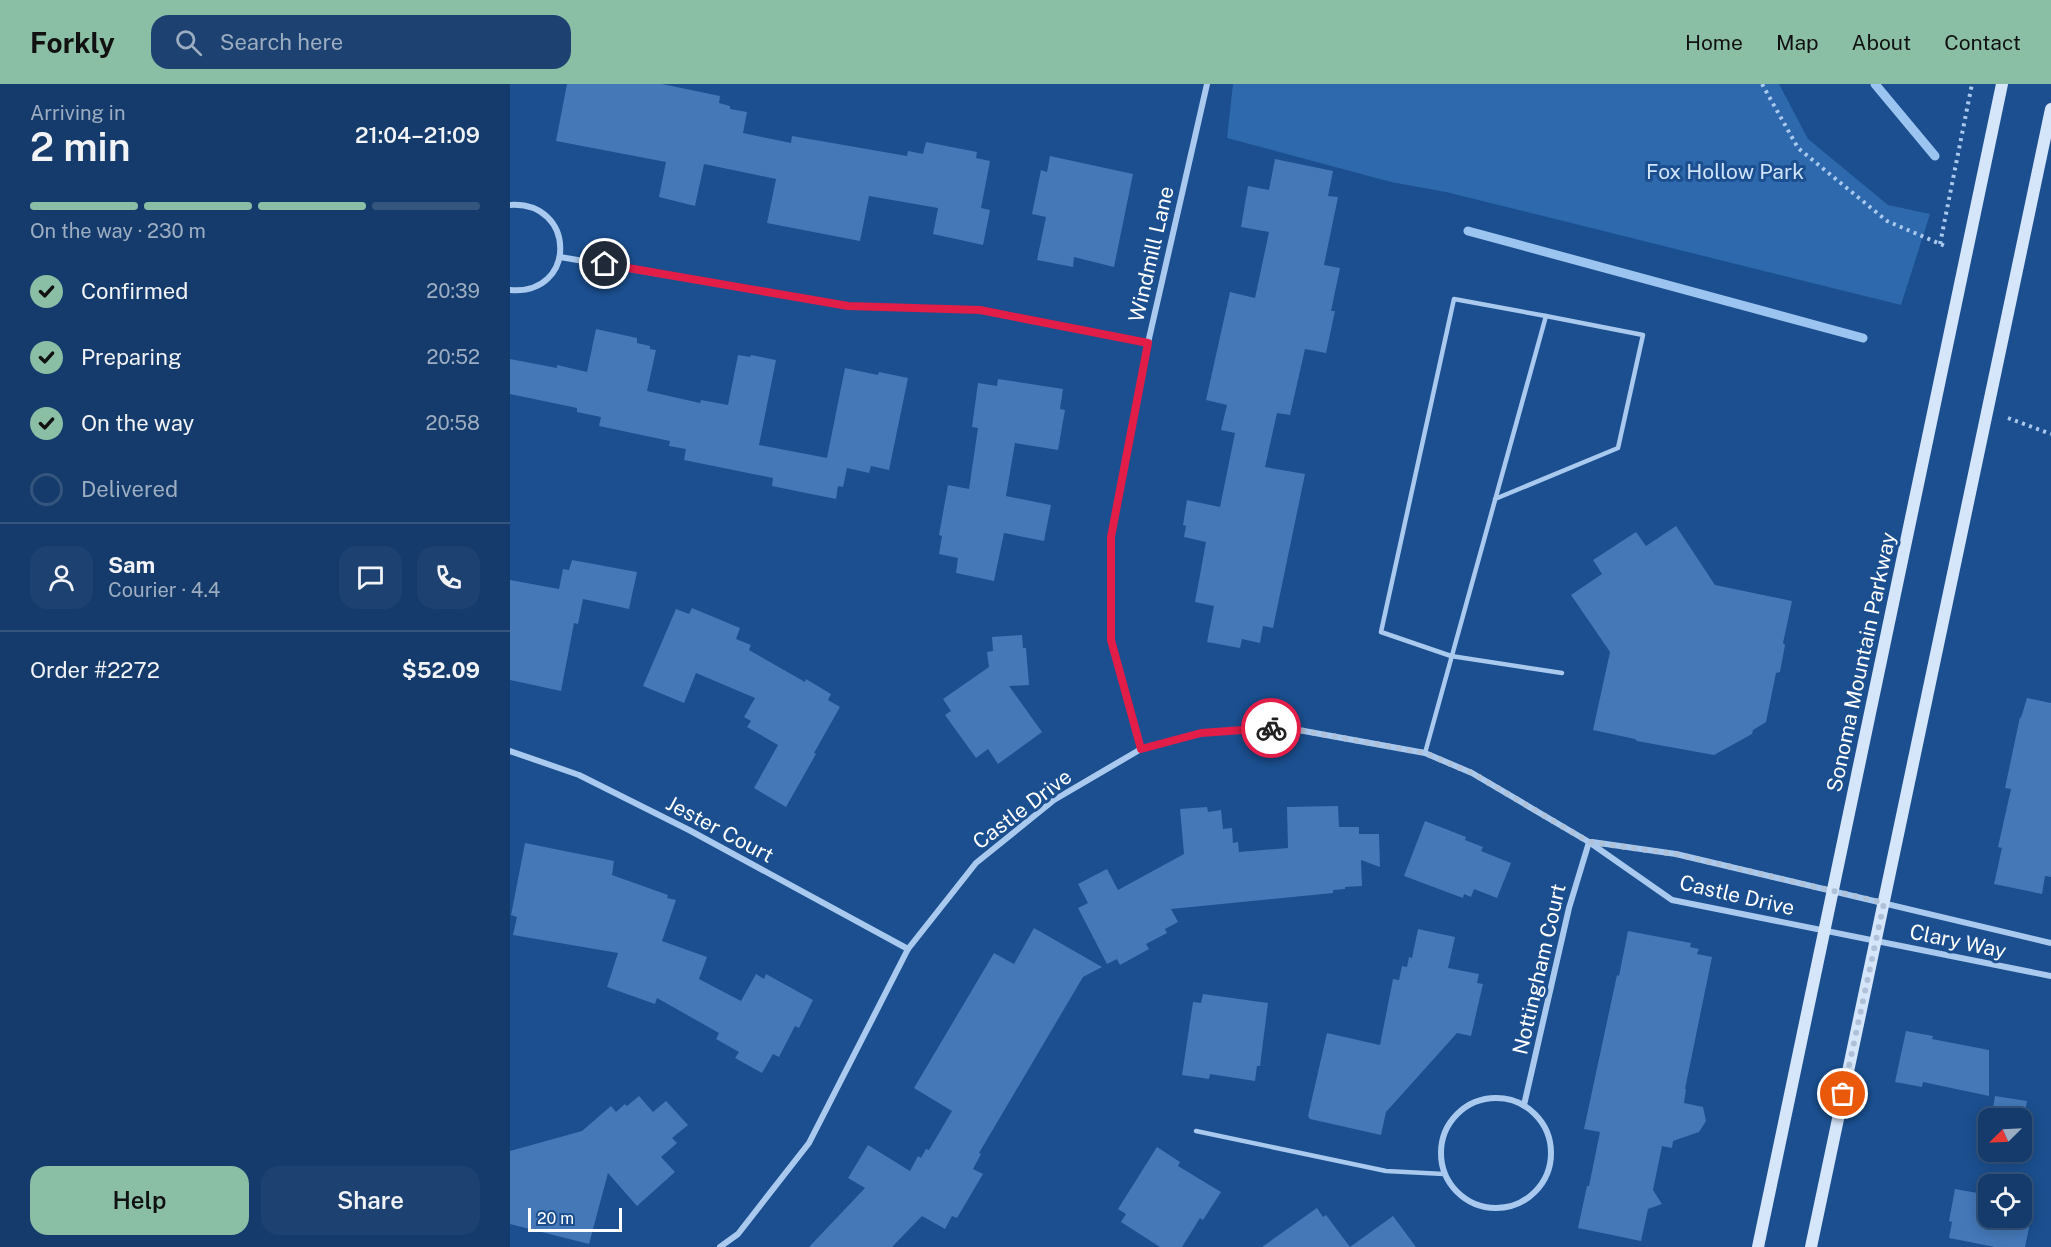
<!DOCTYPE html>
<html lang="en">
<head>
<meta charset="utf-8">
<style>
  body { margin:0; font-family:"Public Sans",sans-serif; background:#1d4271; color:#f1f3f6; height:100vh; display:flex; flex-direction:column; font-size:22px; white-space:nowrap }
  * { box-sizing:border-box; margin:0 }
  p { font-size:20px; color:#9dadc1 }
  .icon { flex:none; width:33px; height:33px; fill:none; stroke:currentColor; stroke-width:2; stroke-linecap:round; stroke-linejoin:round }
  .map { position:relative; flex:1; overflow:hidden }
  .drawer { display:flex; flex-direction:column; background:#143b6b; width:510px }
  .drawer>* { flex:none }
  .needle { width:39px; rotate:246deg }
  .controls { position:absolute; left:1468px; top:1024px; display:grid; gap:12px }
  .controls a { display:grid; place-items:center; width:54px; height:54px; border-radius:12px; background:#143b6b; box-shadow:0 3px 15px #0003,0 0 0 2px #33557e; font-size:30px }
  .scale { position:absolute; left:18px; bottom:15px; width:94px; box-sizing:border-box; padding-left:6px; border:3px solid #fff; border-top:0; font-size:16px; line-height:21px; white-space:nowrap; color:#fff; -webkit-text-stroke:4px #1b4f8f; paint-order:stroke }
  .pin { position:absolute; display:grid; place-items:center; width:51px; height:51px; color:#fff; margin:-26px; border:3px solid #fff; border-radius:50%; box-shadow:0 2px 6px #0007 }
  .courier { position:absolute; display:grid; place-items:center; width:60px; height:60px; margin:-30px; border:4px solid #e11d48; border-radius:50%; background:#fff; color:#222; box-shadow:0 2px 8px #0007 }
  .summary em { font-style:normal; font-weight:600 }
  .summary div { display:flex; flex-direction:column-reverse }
  .summary { display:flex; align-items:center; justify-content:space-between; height:102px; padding:0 30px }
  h1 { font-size:39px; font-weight:600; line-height:45px }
  .bar { display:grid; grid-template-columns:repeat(4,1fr); gap:9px 6px; align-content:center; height:72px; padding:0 30px }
  .bar i { height:8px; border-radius:4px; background:#33557e }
  .bar .on { background:#8abfa5 }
  .bar p { grid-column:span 4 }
  .line { display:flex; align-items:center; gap:15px; padding:0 30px; border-top:2px solid #33557e }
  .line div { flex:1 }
  .round { display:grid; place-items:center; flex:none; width:63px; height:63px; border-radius:18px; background:#1d4271 }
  ol { padding:0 30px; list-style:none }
  li { display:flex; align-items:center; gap:18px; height:66px }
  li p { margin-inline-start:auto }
  li .icon { padding:6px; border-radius:50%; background:#8abfa5; color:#111; stroke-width:4 }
  li:last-child { color:#9dadc1 }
  li i { width:33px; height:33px; border:3px solid #33557e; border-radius:50% }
  .cta { display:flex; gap:12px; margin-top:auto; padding:12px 30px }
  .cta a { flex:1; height:69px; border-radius:18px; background:#8abfa5; color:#111; font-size:24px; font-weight:600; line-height:69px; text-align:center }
  .cta a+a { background:#1d4271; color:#f1f3f6 }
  header { display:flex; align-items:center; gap:36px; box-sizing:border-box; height:84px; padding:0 30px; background:#8abfa5; color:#111 }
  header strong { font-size:28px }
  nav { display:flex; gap:33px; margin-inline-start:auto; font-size:21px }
  .search { width:420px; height:54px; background:#1d4271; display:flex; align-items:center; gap:15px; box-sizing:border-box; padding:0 21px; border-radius:18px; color:#9dadc1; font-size:22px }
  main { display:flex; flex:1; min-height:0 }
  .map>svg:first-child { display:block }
  .green { fill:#2e69ad }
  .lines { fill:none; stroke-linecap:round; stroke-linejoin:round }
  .stream { stroke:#9cc4f0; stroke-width:9 }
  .building { fill:#4478b7 }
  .path { stroke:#a9c9ee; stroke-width:4; stroke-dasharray:3 4.5; stroke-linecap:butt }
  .service { stroke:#a9c9ee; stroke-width:4.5 }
  .minor { stroke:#a9c9ee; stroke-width:6 }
  .secondary { stroke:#d6e6fa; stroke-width:12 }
  .done { stroke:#afc1d8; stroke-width:6; stroke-dasharray:0 10.8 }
  .route { stroke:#e11d48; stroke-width:8 }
  .labels { text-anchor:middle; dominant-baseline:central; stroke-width:6; stroke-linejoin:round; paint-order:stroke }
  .park-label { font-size:21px; fill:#cfe3fa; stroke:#1b4f8f }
  .street-label { font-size:21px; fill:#fff; stroke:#1b4f8f }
</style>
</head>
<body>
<header>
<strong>Forkly</strong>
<div class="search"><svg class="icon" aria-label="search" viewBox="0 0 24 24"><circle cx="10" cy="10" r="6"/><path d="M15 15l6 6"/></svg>Search here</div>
<nav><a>Home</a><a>Map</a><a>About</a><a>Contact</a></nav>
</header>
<main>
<section class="drawer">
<div class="summary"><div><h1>2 min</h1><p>Arriving in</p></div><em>21:04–21:09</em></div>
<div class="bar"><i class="on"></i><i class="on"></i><i class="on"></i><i></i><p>On the way · 230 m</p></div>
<ol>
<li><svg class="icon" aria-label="check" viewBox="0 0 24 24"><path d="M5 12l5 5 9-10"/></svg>Confirmed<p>20:39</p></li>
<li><svg class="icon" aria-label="check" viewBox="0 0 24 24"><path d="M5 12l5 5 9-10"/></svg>Preparing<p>20:52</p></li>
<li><svg class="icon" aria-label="check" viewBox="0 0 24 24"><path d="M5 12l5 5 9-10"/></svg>On the way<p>20:58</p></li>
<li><i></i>Delivered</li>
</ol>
<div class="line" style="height:108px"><a class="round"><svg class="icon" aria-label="person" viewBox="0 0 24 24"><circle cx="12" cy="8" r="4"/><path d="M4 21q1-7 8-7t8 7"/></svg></a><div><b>Sam</b><p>Courier · 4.4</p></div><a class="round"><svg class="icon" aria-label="chat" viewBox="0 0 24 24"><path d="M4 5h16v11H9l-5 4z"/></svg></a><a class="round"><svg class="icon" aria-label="phone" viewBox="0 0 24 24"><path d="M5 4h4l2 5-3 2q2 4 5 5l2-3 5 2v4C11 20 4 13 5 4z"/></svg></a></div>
<div class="line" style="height:78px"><div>Order #2272</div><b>$52.09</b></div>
<div class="cta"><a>Help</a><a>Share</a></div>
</section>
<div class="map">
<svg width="1541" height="1163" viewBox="0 0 1541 1163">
  <rect width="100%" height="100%" fill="#1b4f8f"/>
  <path class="green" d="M 723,0 L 1269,0 L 1298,55 L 1378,121 L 1420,130 L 1391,221 L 936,108 L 881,98 L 717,54 Z"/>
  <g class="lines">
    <g class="stream">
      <path d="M 1365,0 L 1425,72"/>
      <path d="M 958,147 L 1353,254"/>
    </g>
  </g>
  <g class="building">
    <path d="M 57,0 L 152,0 L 210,12 L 209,19 L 220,22 L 220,25 L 237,28 L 233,49 L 281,59 L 282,52 L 397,72 L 398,67 L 413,70 L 416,58 L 467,68 L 466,74 L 480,77 L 471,124 L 480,126 L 473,161 L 423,150 L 428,124 L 359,112 L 350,157 L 257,139 L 266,95 L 194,80 L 185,122 L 149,113 L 156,78 L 46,57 Z"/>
    <path d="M 540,72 L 623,90 L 604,183 L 564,173 L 563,183 L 527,176 L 536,133 L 522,130 L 531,86 L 537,88 Z"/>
    <path d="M 765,75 L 823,87 L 818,112 L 828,113 L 814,181 L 830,184 L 821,227 L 825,227 L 816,269 L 795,265 L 780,331 L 767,329 L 755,383 L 795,390 L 763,544 L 753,542 L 750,559 L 732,555 L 730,564 L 697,558 L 704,522 L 685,518 L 696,458 L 674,453 L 676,442 L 673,441 L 677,416 L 710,423 L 725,349 L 711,346 L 717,321 L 696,316 L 720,208 L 745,214 L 759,148 L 731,143 L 738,102 L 759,106 Z"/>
    <path d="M 86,245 L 127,254 L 127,259 L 140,262 L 140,265 L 146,266 L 137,307 L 190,319 L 191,316 L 218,321 L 228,271 L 240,273 L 241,271 L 266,276 L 249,361 L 317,374 L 335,284 L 368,291 L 369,288 L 398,294 L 379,386 L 361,382 L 359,389 L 337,384 L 333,403 L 328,402 L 326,415 L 296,409 L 262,402 L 263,394 L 174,376 L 176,365 L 159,362 L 160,357 L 89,342 L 91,333 L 67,328 L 67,324 L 0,310 L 0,275 L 47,284 L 47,281 L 77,288 Z"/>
    <path d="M 488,295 L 553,305 L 550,325 L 555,326 L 548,366 L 505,359 L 496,412 L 541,421 L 534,457 L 494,449 L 484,497 L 446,489 L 448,474 L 429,470 L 432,452 L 429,451 L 438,401 L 459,405 L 468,344 L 462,343 L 468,299 L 487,302 Z"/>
    <path d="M 1166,442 L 1205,501 L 1282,517 L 1273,559 L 1275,561 L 1270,588 L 1266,589 L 1256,638 L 1243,646 L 1242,650 L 1204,671 L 1127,657 L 1125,655 L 1083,646 L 1100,568 L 1061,511 L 1092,490 L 1083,476 L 1126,448 L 1136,462 Z"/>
    <path d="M 62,476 L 127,488 L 119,525 L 73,515 L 68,540 L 64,539 L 51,607 L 0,596 L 0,496 L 49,505 L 53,485 L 59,486 Z"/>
    <path d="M 182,524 L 230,544 L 226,555 L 241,561 L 239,566 L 295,598 L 296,595 L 321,610 L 318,616 L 330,623 L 304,669 L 306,670 L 276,723 L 244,704 L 268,661 L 237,643 L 241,637 L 234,633 L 245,614 L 186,589 L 174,619 L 133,602 L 166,525 L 179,530 Z"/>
    <path d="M 512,551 L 513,564 L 516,564 L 519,601 L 499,602 L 532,648 L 488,680 L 478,665 L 466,674 L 435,631 L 441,627 L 433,615 L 479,583 L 477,568 L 483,567 L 482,553 Z"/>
    <path d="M 1517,614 L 1541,619 L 1541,793 L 1535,792 L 1532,810 L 1484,800 L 1492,764 L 1488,763 L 1501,705 L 1495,704 L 1510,633 L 1511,634 Z"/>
    <path d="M 828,722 L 829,743 L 849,743 L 849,750 L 869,750 L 870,783 L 851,776 L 852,802 L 835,803 L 835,805 L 823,806 L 823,809 L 661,825 L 668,838 L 655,845 L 657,849 L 636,860 L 639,865 L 610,881 L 607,875 L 597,880 L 568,824 L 578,819 L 568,800 L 597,785 L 608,806 L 674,770 L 670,725 L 697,723 L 698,728 L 711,726 L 713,745 L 722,744 L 723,759 L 728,758 L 729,768 L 778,764 L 777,723 Z"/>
    <path d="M 915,737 L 956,753 L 955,756 L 973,763 L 971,767 L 1001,779 L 987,814 L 964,805 L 961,813 L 954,810 L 953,814 L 894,792 Z"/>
    <path d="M 15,759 L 104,777 L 102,791 L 158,811 L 157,814 L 166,816 L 152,857 L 197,873 L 189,895 L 231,917 L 246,890 L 254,895 L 256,890 L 303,916 L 289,944 L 285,942 L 269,973 L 263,970 L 252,989 L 225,974 L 229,968 L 206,955 L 209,949 L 147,914 L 145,920 L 97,903 L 108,869 L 3,851 L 7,833 L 1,831 Z"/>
    <path d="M 524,844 L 592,883 L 573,893 L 469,1069 L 471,1070 L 463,1085 L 473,1090 L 447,1134 L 442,1132 L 435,1145 L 412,1132 L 382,1163 L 299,1163 L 355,1104 L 338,1094 L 358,1061 L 400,1087 L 408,1072 L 411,1074 L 416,1065 L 419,1066 L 442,1027 L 404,1004 L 484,869 L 504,880 Z"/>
    <path d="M 908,845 L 945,853 L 938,884 L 969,890 L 967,899 L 973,900 L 961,952 L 947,949 L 876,1028 L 871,1051 L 800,1035 L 798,1032 L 817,949 L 870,961 L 883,895 L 889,896 L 892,882 L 897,883 L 899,873 L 902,874 Z"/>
    <path d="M 1118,847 L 1181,859 L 1180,863 L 1189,865 L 1187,870 L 1202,873 L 1175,1005 L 1176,1005 L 1174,1019 L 1193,1023 L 1196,1037 L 1189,1048 L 1163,1057 L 1162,1064 L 1152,1062 L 1143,1106 L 1152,1120 L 1138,1125 L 1131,1157 L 1068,1144 L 1077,1102 L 1079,1102 L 1090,1048 L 1074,1045 L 1107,891 L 1109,892 Z"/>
    <path d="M 693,910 L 758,919 L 750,982 L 747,982 L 745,997 L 700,990 L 699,995 L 672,991 L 683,918 L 691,919 Z"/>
    <path d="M 1396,947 L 1423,952 L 1422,955 L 1479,966 L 1479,1012 L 1413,998 L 1412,1003 L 1385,998 Z"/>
    <path d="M 129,1012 L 143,1028 L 156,1017 L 178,1041 L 162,1054 L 167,1059 L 151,1073 L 165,1088 L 127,1122 L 98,1089 L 79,1160 L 0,1140 L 0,1067 L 72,1047 L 101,1022 L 106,1028 L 115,1020 L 117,1022 Z"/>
    <path d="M 1485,1012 L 1517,1017 L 1512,1043 L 1512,1035 L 1481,1035 Z"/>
    <path d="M 647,1063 L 670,1078 L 668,1082 L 711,1108 L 693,1136 L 690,1134 L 672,1163 L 650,1163 L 611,1138 L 616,1130 L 608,1125 Z"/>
    <path d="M 1445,1105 L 1479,1111 L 1479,1134 L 1512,1134 L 1512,1122 L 1523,1124 L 1515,1163 L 1485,1163 L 1439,1154 L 1442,1138 L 1439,1137 Z"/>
    <path d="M 807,1124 L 813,1133 L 816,1131 L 840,1163 L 752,1163 Z"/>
    <path d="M 883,1132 L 906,1163 L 840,1163 Z"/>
  </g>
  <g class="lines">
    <g class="path">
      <path d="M 1252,0 L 1288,64 L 1377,137 L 1435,162"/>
      <path d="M 1430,160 L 1462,0"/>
      <path d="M 1498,334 L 1541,350"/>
    </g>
    <g class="service">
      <path d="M 1036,232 L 944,215 L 871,548 L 941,572 L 1052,589"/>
      <path d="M 915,669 L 1036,232 L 1133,251 L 1108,364 L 985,415"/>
      <path d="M 686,1047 L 876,1087 L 934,1090"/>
    </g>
    <g class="minor">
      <path d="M 0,121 C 67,117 67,212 0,206"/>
      <path d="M 50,173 L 338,222 L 470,226 L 638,259"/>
      <path d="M 631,665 L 601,557 L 601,453 L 638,259 L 697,0"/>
      <path d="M 0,667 L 69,691 L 179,746 L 398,865"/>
      <path d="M 1082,758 L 1166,770 L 1541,859"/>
      <circle cx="986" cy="1069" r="55"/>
      <path d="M 1014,1021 L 1059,824 L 1079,758"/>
      <path d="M 210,1163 L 228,1150 L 299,1059 L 398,865 L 466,779 L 544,716 L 631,665 L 691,649 L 772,643 L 915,669 L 962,689 L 1079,758 L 1162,816 L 1541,892"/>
    </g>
    <g class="secondary">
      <path d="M 1248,1163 L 1492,0"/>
      <path d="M 1301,1163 L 1541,25"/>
    </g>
  </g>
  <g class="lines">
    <path class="done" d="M 761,644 L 772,643 L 915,669 L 962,689 L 1079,758 L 1166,770 L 1374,819 L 1333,1010"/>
    <path class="route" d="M 95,180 L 338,222 L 470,226 L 638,259 L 601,453 L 601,556 L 631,665 L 691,649 L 761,644"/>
  </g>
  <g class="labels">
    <g class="park-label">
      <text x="1215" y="87">Fox Hollow Park</text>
    </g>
    <g class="street-label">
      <text transform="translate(641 170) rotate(-77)">Windmill Lane</text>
      <text transform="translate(1351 578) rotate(-78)">Sonoma Mountain Parkway</text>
      <text transform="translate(512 725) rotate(-37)">Castle Drive</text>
      <text transform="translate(210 745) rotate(28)">Jester Court</text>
      <text transform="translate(1227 811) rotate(13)">Castle Drive</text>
      <text transform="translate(1448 857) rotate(12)">Clary Way</text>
      <text transform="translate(1029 885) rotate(-77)">Nottingham Court</text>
    </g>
  </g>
</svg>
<div class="controls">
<a><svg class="needle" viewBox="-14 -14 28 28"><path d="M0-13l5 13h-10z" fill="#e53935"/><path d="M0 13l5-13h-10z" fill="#9dadc1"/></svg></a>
<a><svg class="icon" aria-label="locate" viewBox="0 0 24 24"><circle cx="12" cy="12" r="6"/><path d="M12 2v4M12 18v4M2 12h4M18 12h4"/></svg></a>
</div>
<div class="scale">20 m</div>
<div class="pin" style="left:1333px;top:1010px;background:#ea580c"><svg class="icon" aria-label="bag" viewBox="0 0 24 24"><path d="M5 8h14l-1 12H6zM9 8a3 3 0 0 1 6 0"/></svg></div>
<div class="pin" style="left:95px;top:180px;background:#1f2937"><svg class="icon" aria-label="home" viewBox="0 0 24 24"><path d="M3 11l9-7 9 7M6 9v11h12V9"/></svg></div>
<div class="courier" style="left:761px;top:644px"><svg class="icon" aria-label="bike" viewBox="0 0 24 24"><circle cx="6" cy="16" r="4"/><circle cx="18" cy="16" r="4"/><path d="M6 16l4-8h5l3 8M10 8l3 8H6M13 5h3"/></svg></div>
</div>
</main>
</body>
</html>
